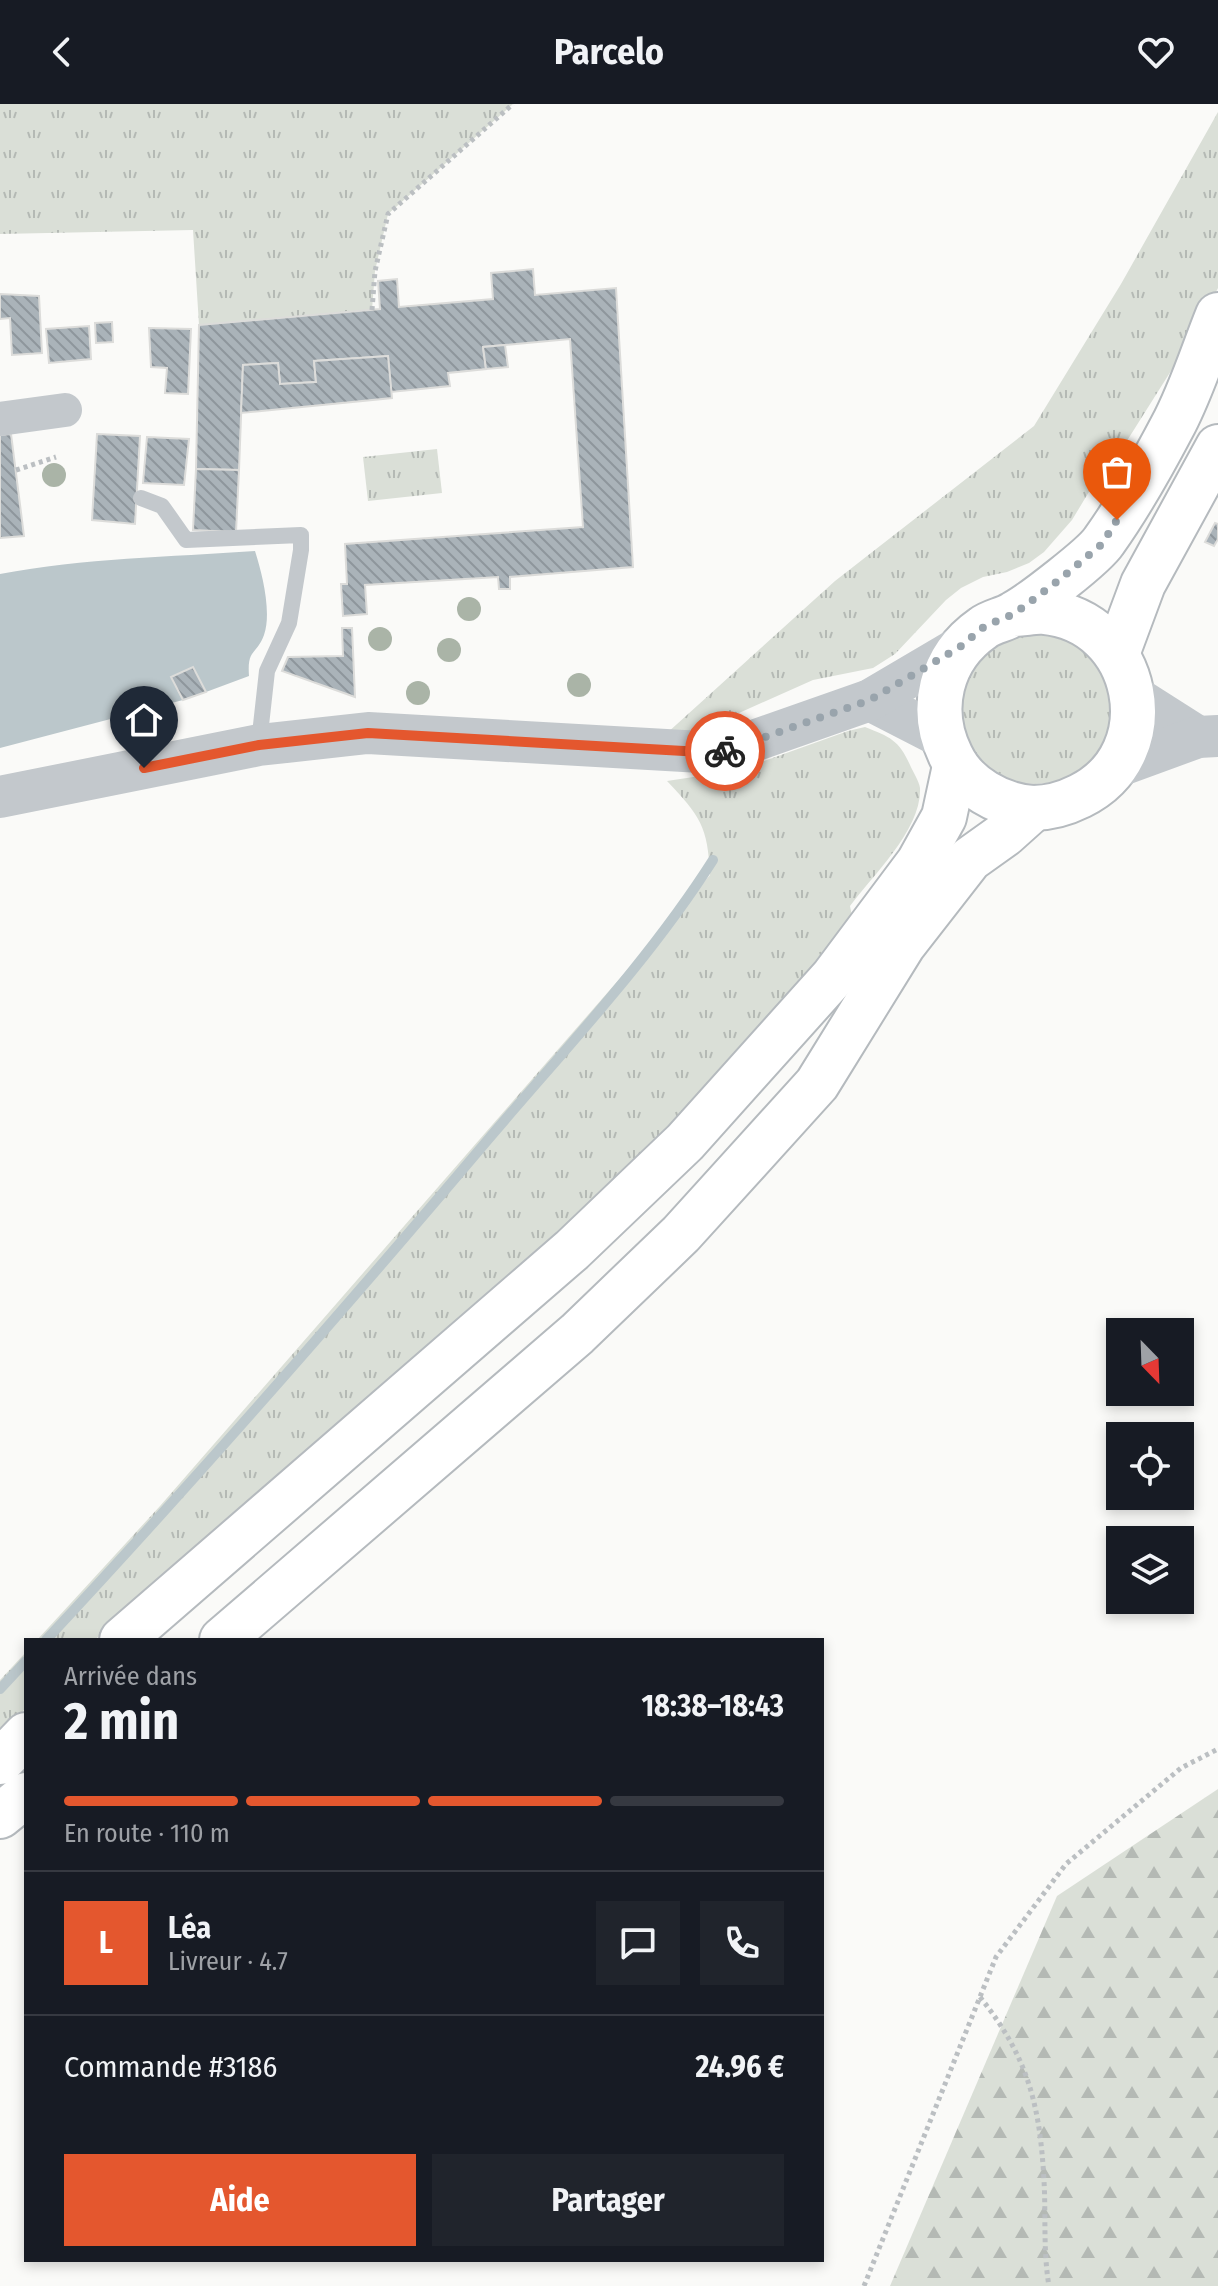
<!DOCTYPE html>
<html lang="fr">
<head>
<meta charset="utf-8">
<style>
  body { margin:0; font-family:"Fira Sans Condensed",sans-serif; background:#20242c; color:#f1f3f6; height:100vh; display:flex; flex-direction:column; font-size:30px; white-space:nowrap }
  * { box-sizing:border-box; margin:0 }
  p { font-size:26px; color:#9ea1a6 }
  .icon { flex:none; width:44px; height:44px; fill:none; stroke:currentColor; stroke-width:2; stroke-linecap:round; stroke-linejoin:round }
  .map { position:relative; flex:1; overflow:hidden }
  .sheet { position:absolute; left:24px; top:1534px; width:800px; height:624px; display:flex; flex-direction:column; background:#171b24; border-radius:0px; box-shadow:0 4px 12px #0003 }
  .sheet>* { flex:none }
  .needle { width:52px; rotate:157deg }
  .tools { position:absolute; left:1106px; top:1214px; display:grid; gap:16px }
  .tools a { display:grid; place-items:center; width:88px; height:88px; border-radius:0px; background:#171b24; box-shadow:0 4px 12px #0003; font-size:40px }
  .pin { position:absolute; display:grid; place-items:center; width:68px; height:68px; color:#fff; margin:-82px -34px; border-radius:50% 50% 50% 0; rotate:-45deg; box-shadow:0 0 8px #0007 }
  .pin .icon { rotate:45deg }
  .courier { position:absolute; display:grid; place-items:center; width:80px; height:80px; margin:-40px; border:6px solid #e4572e; border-radius:50%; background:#fff; color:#222; box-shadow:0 2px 10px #0007 }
  .overview em { font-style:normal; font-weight:700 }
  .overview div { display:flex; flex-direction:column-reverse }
  .overview { display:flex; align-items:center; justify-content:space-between; height:136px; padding:0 40px }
  h1 { font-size:52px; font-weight:700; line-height:60px }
  .bar { display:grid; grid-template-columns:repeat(4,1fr); gap:12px 8px; align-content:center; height:96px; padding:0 40px }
  .bar i { height:10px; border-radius:6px; background:#363941 }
  .bar .on { background:#e4572e }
  .bar p { grid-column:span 4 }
  .line { display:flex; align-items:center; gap:20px; padding:0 40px; border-top:2px solid #363941 }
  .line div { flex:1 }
  .round { display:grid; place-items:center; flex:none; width:84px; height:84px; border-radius:0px; background:#20242c }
  .action { display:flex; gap:16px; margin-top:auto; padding:16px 40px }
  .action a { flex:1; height:92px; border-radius:0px; background:#e4572e; color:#fff; font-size:32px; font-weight:700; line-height:92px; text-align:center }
  .action a+a { background:#20242c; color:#f1f3f6 }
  header { display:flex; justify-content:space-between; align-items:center; height:104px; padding:0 40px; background:#171b24; font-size:36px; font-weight:700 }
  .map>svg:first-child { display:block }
  .grass { fill:url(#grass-tufts) }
  .forest { fill:url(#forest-firs) }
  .water { fill:#bbc7cb }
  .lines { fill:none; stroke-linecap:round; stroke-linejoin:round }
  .stream { stroke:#bbc7cb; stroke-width:10 }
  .building { fill:url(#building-back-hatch); stroke:#dcdcda; stroke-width:2 }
  .primary-casing { stroke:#b5babe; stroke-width:48 }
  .path { stroke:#bbbfc2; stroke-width:5; stroke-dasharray:4 4; stroke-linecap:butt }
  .service { stroke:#c3c8cc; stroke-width:16 }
  .minor { stroke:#c3c8cc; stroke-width:34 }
  .tertiary { stroke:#c3c8cc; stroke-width:42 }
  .primary { stroke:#fff; stroke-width:44 }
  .tree { fill:#aab4a7 }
  .done { stroke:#99a4ac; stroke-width:8; stroke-dasharray:0 14.4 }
  .route { stroke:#e4572e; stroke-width:10 }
</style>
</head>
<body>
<header><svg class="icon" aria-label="back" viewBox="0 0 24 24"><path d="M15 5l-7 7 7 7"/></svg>Parcelo<svg class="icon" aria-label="heart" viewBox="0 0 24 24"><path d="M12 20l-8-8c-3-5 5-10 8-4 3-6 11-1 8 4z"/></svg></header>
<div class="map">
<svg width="1218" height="2182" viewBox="0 0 1218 2182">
  <defs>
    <pattern id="grass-tufts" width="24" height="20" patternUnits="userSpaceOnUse" patternTransform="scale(2)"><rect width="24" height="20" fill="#dadfd7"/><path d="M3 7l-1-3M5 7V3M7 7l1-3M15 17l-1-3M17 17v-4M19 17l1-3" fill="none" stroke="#b4b9b4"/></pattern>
    <pattern id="forest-firs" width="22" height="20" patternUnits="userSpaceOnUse" patternTransform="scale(2)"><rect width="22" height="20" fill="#dadfd7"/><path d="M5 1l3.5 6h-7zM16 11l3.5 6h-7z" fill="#b4b9b4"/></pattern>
    <pattern id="building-back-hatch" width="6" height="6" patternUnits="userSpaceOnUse" patternTransform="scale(2)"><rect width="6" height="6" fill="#aab3b9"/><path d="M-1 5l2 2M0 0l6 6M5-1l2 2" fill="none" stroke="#8e969c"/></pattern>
  </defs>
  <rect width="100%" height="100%" fill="#fafaf8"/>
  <g class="grass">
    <path d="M 0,0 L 513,0 L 388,110 L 375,167 L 372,206 L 199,221 L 193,126 L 0,130 Z"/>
    <path d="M 1218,8 L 1218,184 L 1193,232 L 1118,351 L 1110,353 L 1072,416 L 1044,448 L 1029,459 L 1007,468 L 983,473 L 961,484 L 946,496 L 895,550 L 873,564 L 813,576 L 739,609 L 710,629 L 666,630 L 835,477 L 1034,322 L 1121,180 Z"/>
    <path d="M 437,345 L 442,389 L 368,397 L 363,353 Z"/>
    <circle cx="1035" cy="604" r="76"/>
    <path d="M 865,623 C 890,633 899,636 910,661 C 913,668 919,677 920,684 C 922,725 873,771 850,802 L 852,812 L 814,863 L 702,992 L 532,1156 L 123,1508 L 95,1536 L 37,1536 L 160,1402 L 710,771 C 708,722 700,712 667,677 L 739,666 L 848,627 Z"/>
    <path d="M 26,1548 L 26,1604 L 0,1629 L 0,1576 Z"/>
  </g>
  <path class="forest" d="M 1218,1685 L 1218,2182 L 890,2182 L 1057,1792 Z"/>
  <path class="water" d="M 255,447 C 262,469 272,508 264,531 C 256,552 247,544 249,572 L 206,588 L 192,563 L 171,573 L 183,596 L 0,644 L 0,470 C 84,454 170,453 255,447 Z"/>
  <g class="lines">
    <g class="stream">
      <path d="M 46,1536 C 197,1374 343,1207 486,1038 C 564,946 648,858 713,756"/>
      <path d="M 0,1585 L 26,1557"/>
    </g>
  </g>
  <g class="building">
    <path d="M 533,165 L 535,191 L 616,184 L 633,463 L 510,473 L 510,485 L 499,485 L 498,473 L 365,481 L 367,510 L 343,512 L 341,480 L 347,480 L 345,440 L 583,423 L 570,235 L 483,243 L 486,265 L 448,269 L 450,282 L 391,288 L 388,252 L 314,257 L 316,278 L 280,280 L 278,259 L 243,261 L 239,366 L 196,365 L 199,221 L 380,205 L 378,177 L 397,175 L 399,203 L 493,195 L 491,169 Z"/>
    <path d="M 0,190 L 39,192 L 42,249 L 12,251 L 10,214 L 0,215 Z"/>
    <path d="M 112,218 L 113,238 L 96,239 L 95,219 Z"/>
    <path d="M 89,222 L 91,255 L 49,259 L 46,225 Z"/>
    <path d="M 149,224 L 191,225 L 188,290 L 165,289 L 167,264 L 151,263 Z"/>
    <path d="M 505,241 L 508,263 L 486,265 L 483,243 Z"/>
    <path d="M 388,252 L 392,294 L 241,309 L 243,261 L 278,259 L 280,280 L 316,278 L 314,257 Z"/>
    <path d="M 11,330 L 24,432 L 0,434 L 0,331 Z"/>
    <path d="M 97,330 L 140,332 L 135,420 L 92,416 Z"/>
    <path d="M 147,333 L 189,335 L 184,381 L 143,379 Z"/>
    <path d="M 196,365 L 239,366 L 236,428 L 193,426 Z"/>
    <path d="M 1215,419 L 1218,420 L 1218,435 L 1214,442 L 1205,438 Z"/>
    <path d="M 342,524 L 352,524 L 355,593 L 282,567 L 288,553 L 343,552 Z"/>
    <path d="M 193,563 L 206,588 L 183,596 L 171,573 Z"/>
  </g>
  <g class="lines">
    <defs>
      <g id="primary">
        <path d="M 1014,510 C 1024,510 1035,507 1044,508 C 1141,517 1167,649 1080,692 C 1066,699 1049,704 1033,704 C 1000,702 965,682 951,652 C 928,606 940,554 983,524 C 992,517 1005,516 1015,509 C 1033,499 1094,452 1104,437 C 1129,402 1152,361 1172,323 C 1191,288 1203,248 1218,211"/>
        <path d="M 1117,550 L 1143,480 L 1218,343"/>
        <path d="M 122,1536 L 572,1146 L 685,1038 L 833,873 L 919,758 L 944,713 L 955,662"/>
        <path d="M 222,1536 L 577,1230 L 681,1130 L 817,980 L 903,841 L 970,755 L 1005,730 L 1034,704"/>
        <path d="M 0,1658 L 26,1631"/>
        <path d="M 0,1712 L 26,1691"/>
      </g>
    </defs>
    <use href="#primary" class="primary-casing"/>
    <g class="path">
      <path d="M 372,206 L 375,167 L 388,110 L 513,0"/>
      <path d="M 16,366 L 56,353"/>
      <path d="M 980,1893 C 1028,1953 1040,2001 1044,2077 C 1046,2112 1043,2147 1049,2182"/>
      <path d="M 864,2182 L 996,1853 L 1066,1760 L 1181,1664 L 1218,1645"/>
    </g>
    <path class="service" d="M 141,394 L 162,402 L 186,436 L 301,431 L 301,446 L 289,519 L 267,567 L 259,639"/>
    <path class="minor" d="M 0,315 L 65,306"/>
    <g class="tertiary">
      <path d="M 1132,591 L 1198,633"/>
      <path d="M 870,596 L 942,633"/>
      <path d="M 1116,663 L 1198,633 L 1218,632"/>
      <path d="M 0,693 L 259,641 L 368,629 L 719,649 L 870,596 L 960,543"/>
    </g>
    <use href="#primary" class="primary"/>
  </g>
  <g class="tree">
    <circle cx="54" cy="371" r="12"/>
    <circle cx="469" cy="505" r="12"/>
    <circle cx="380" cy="535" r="12"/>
    <circle cx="449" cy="546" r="12"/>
    <circle cx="579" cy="581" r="12"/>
    <circle cx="418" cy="589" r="12"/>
  </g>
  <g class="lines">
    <path class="done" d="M 725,647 L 870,596 L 938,556 L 960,543 L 985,522 L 1014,510 L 1059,476 L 1102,440 L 1117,416"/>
    <path class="route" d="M 144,664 L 259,641 L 368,629 L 719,649 L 725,647"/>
  </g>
</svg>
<div class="tools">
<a><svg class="needle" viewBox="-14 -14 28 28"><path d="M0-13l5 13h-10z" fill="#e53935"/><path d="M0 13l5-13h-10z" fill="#9ea1a6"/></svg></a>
<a><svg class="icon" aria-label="locate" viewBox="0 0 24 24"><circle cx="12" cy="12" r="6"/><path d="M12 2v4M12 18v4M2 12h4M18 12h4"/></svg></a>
<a><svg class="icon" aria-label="layers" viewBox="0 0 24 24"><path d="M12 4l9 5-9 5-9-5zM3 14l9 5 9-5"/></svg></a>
</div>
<div class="pin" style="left:1117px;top:416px;background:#ea580c"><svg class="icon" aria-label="bag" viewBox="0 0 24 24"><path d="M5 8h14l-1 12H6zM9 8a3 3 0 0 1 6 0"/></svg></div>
<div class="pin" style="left:144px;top:664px;background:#1f2937"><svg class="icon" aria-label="home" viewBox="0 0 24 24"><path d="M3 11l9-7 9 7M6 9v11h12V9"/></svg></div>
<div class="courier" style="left:725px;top:647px"><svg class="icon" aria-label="bike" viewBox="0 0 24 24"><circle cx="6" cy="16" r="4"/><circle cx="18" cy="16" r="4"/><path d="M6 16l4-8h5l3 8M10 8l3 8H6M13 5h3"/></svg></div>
<section class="sheet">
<div class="overview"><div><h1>2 min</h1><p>Arrivée dans</p></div><em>18:38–18:43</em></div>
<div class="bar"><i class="on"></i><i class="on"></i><i class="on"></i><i></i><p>En route · 110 m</p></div>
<div class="line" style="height:144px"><b class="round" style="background:#e4572e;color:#fff">L</b><div><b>Léa</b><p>Livreur · 4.7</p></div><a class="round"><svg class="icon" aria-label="chat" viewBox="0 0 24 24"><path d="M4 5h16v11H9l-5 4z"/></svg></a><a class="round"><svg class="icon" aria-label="phone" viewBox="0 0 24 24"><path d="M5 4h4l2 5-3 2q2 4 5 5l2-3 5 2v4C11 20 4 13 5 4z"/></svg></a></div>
<div class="line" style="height:104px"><div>Commande #3186</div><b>24.96 €</b></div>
<div class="action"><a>Aide</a><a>Partager</a></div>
</section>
</div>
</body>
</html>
